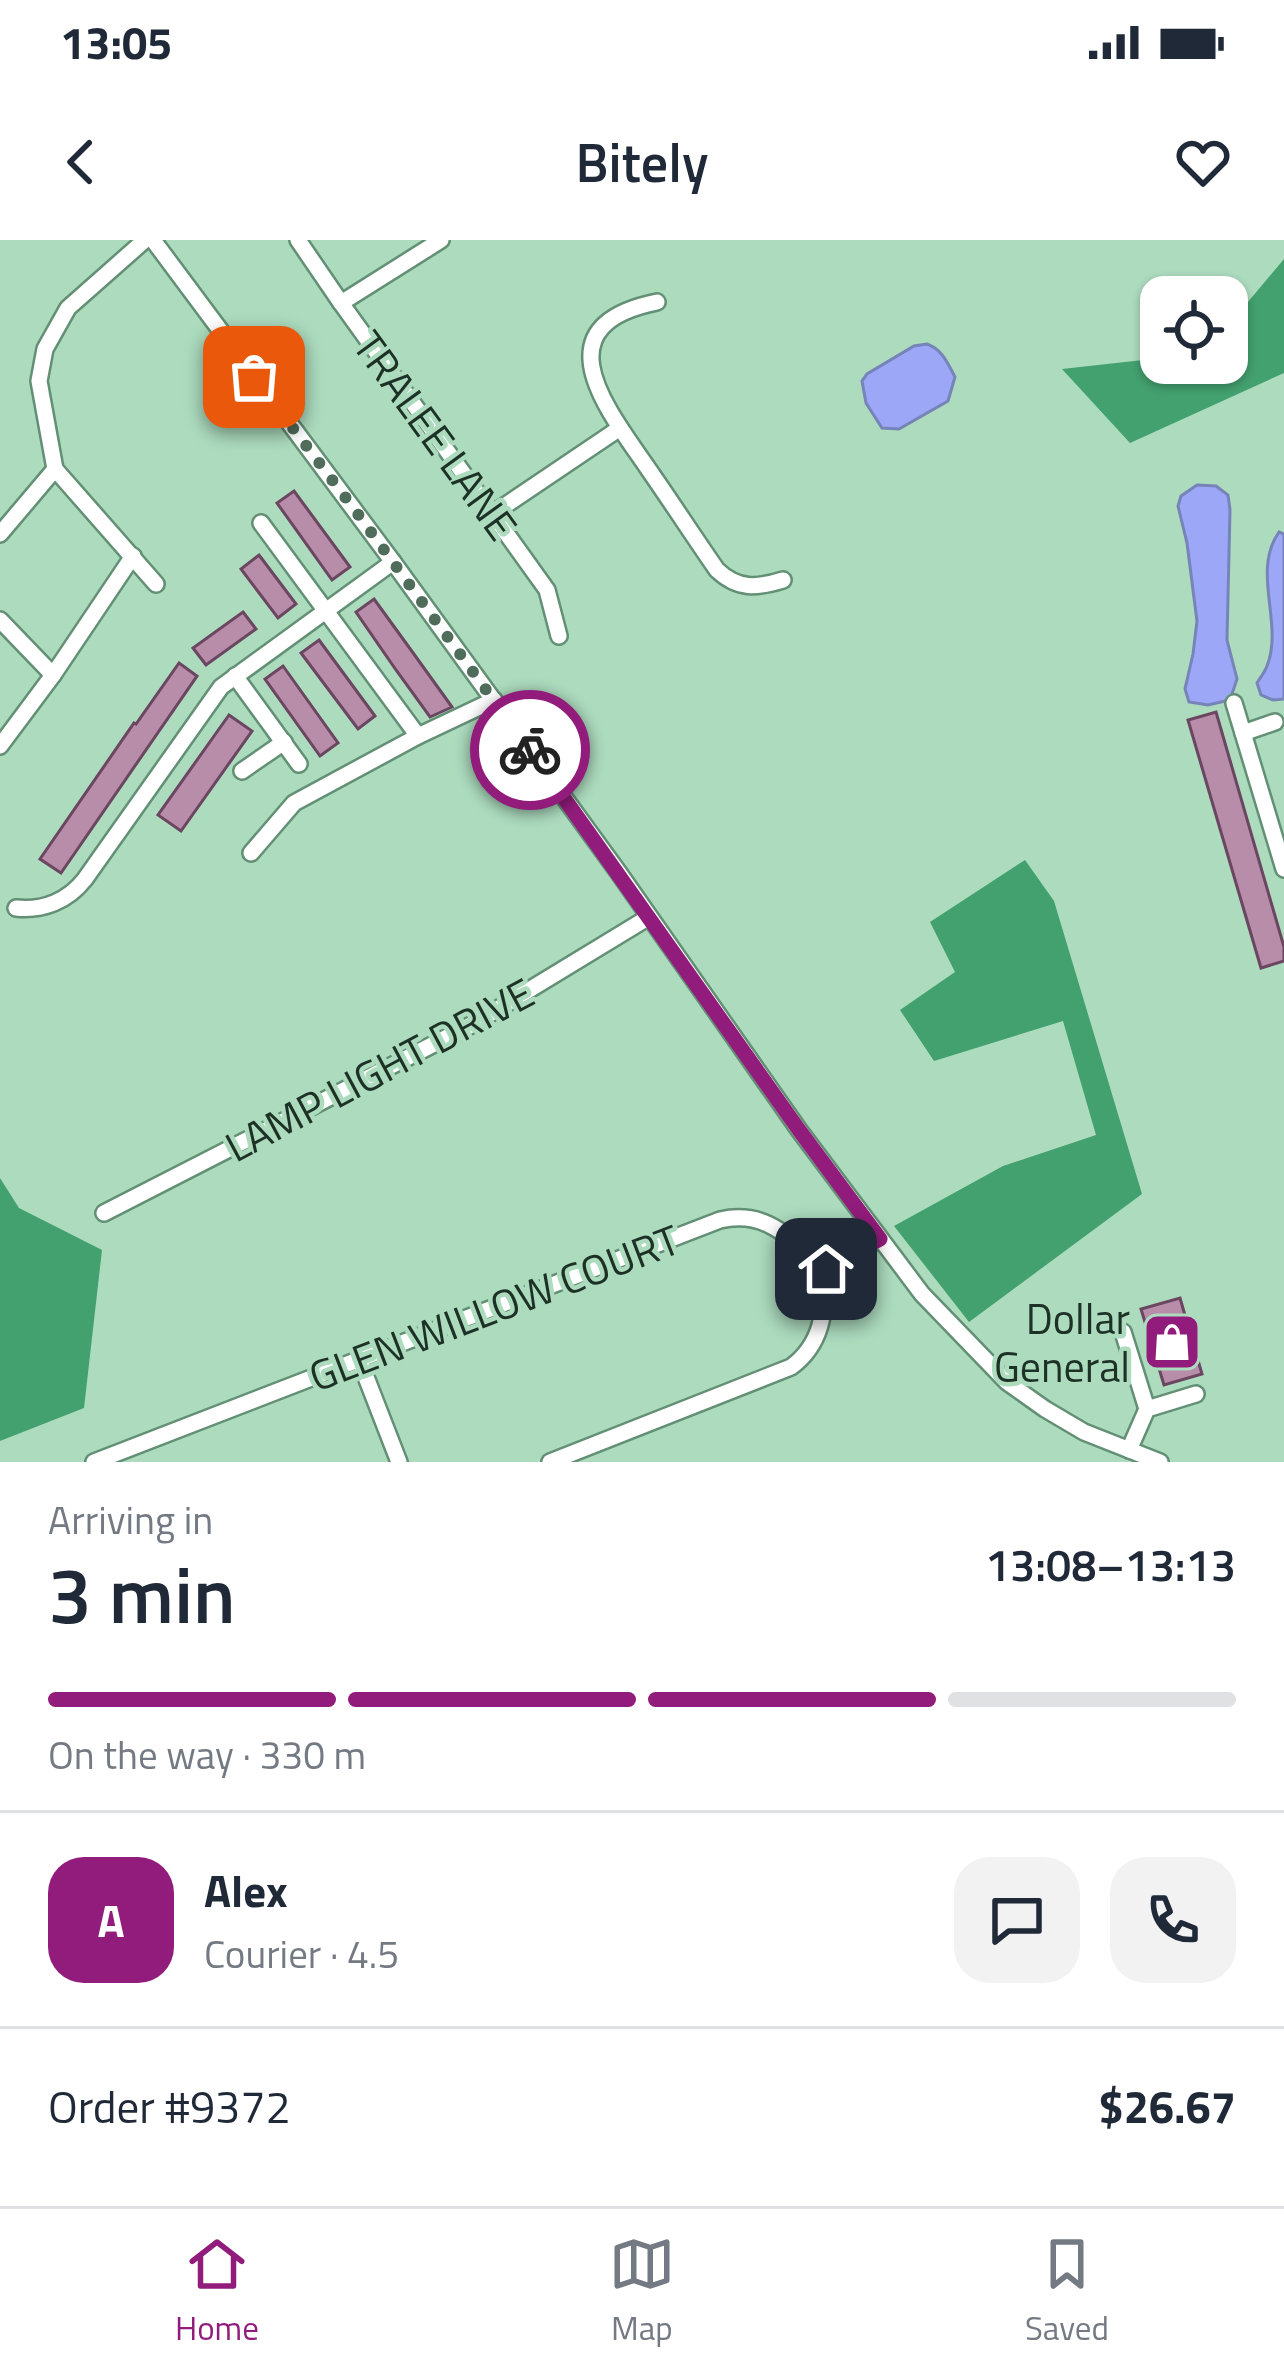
<!DOCTYPE html>
<html lang="en">
<head>
<meta charset="utf-8">
<style>
  body { margin:0; font-family:"Titillium Web",sans-serif; background:#f2f2f3; color:#1f2937; height:100vh; display:flex; flex-direction:column; font-size:45px; white-space:nowrap }
  * { box-sizing:border-box; margin:0 }
  p { font-size:39px; color:#747a83 }
  .icon { flex:none; width:66px; height:66px; fill:none; stroke:currentColor; stroke-width:2; stroke-linecap:round; stroke-linejoin:round }
  .map { position:relative; height:1222px; overflow:hidden }
  .details { display:flex; flex-direction:column; background:#fff; flex:1 }
  .details>* { flex:none }
  .controls { position:absolute; left:1140px; top:36px; display:grid; gap:24px }
  .controls a { display:grid; place-items:center; width:108px; height:108px; border-radius:24px; background:#fff; box-shadow:0 3px 9px #0004; font-size:60px }
  .pin { position:absolute; display:grid; place-items:center; width:102px; height:102px; color:#fff; margin:-51px; border-radius:24px; box-shadow:0 6px 18px #0006 }
  .courier { position:absolute; display:grid; place-items:center; width:120px; height:120px; margin:-60px; border:9px solid #921c7b; border-radius:50%; background:#fff; color:#222; box-shadow:0 3px 15px #0007 }
  .head em { font-style:normal; font-weight:600 }
  .head div { display:flex; flex-direction:column-reverse }
  .head { display:flex; align-items:center; justify-content:space-between; height:204px; padding:0 48px }
  h1 { font-size:78px; font-weight:600; line-height:90px }
  .bar { display:grid; grid-template-columns:repeat(4,1fr); gap:18px 12px; align-content:center; height:144px; padding:0 48px }
  .bar i { height:15px; border-radius:9px; background:#e0e1e3 }
  .bar .selected { background:#921c7b }
  .bar p { grid-column:span 4 }
  .line { display:flex; align-items:center; gap:30px; padding:0 48px; border-top:3px solid #e0e1e3 }
  .line div { flex:1 }
  .round { display:grid; place-items:center; flex:none; width:126px; height:126px; border-radius:36px; background:#f2f2f3 }
  .status { display:flex; justify-content:space-between; align-items:center; height:84px; padding:0 60px; background:#fff; direction:ltr }
  .status svg { height:33px; fill:currentColor }
  header { display:flex; justify-content:space-between; align-items:center; height:156px; padding:0 48px; background:#fff; font-size:54px; font-weight:600 }
  .menu { display:flex; justify-content:space-around; align-items:center; height:168px; border-top:3px solid #e0e1e3; background:#fff; font-size:33px; color:#747a83 }
  .menu a { display:grid; justify-items:center; gap:6px }
  .menu .selected { color:#921c7b }
  .map>svg:first-child { display:block }
  .forest { fill:#43a06f }
  .water { fill:#9ca7f7; stroke:#7684b8; stroke-width:3 }
  .building { fill:#b78daa; stroke:#6b4661; stroke-width:3 }
  .lines { fill:none; stroke-linecap:round; stroke-linejoin:round }
  .minor-casing { stroke:#639075; stroke-width:20 }
  .minor { stroke:#fff; stroke-width:15 }
  .done { stroke:#506c5b; stroke-width:12; stroke-dasharray:0 21.6 }
  .route { stroke:#921c7b; stroke-width:15 }
  .labels { text-anchor:middle; dominant-baseline:central; stroke-width:9; stroke-linejoin:round; paint-order:stroke }
  .street-label { font-size:42px; fill:#1e3126; stroke:#acdbbe }
  .poi-label { font-size:42px; fill:#1e3126; stroke:#acdbbe; text-anchor:end }
</style>
</head>
<body>
<div class="status"><b>13:05</b><svg viewBox="0 0 49 12"><path d="M0 12V9h3v3zM5 12V6h3v6zM10 12V3h3v9zM15 12V0h3v12zM26 1h20v11H26zM47 4h2v5h-2z"/></svg></div>
<header><svg class="icon" aria-label="back" viewBox="0 0 24 24"><path d="M15 5l-7 7 7 7"/></svg>Bitely<svg class="icon" aria-label="heart" viewBox="0 0 24 24"><path d="M12 20l-8-8c-3-5 5-10 8-4 3-6 11-1 8 4z"/></svg></header>
<div class="map">
<svg width="1284" height="1222" viewBox="0 0 1284 1222">
  <rect width="100%" height="100%" fill="#acdbbe"/>
  <g class="forest">
    <path d="M 1284,19 L 1284,133 L 1130,203 L 1062,129 L 1161,118 L 1161,123 L 1227,123 L 1227,87 Z"/>
    <path d="M 1025,620 L 1054,661 L 1142,954 L 969,1082 L 894,986 L 1003,926 L 1096,895 L 1063,781 L 934,821 L 900,770 L 955,732 L 930,682 Z"/>
    <path d="M 0,938 L 19,968 L 102,1010 L 84,1168 L 0,1201 Z"/>
  </g>
  <g class="water">
    <path d="M 927,104 C 942,109 948,124 955,137 L 948,161 L 899,189 L 882,188 L 866,163 L 862,141 L 867,134 L 914,106 Z"/>
    <path d="M 1197,245 L 1216,246 L 1228,255 L 1230,270 L 1227,400 L 1237,439 L 1230,460 L 1208,465 L 1189,462 L 1185,449 L 1193,414 L 1197,381 L 1187,303 L 1178,266 L 1181,256 Z"/>
    <path d="M 1279,292 L 1284,294 L 1284,459 L 1273,460 L 1261,455 L 1257,443 C 1260,438 1265,432 1267,426 C 1284,383 1251,332 1279,292 Z"/>
  </g>
  <g class="building">
    <path d="M 294,251 L 350,327 L 332,340 L 277,263 Z"/>
    <path d="M 259,315 L 296,364 L 278,378 L 241,329 Z"/>
    <path d="M 374,359 L 411,410 L 452,467 L 430,477 L 396,430 L 356,372 Z"/>
    <path d="M 243,372 L 256,389 L 206,425 L 193,408 Z"/>
    <path d="M 319,400 L 375,476 L 358,489 L 301,413 Z"/>
    <path d="M 179,423 L 197,436 L 61,633 L 40,619 L 134,483 L 136,484 Z"/>
    <path d="M 283,426 L 338,503 L 320,516 L 265,439 Z"/>
    <path d="M 1216,472 L 1284,707 L 1284,721 L 1261,728 L 1188,480 Z"/>
    <path d="M 229,475 L 252,491 L 181,591 L 158,575 Z"/>
    <path d="M 1180,1058 L 1202,1134 L 1164,1145 L 1141,1069 Z"/>
  </g>
  <g class="lines">
    <defs>
      <g id="minor">
        <path d="M 145,0 L 68,68 L 45,109 L 39,141 L 55,229 L 156,344"/>
        <path d="M 153,0 L 393,322 L 619,633 L 799,890 L 922,1054 L 1007,1142 L 1045,1169 L 1084,1192 L 1160,1222"/>
        <path d="M 298,0 L 341,63 L 547,350 L 559,396"/>
        <path d="M 657,62 C 538,86 608,170 649,230 C 672,263 694,297 717,330 C 738,350 757,348 783,340"/>
        <path d="M 341,63 L 441,0"/>
        <path d="M 494,273 L 620,188"/>
        <path d="M 261,283 L 418,496"/>
        <path d="M 0,294 L 55,229"/>
        <path d="M 0,380 L 53,435"/>
        <path d="M 235,436 L 299,524"/>
        <path d="M 1234,463 L 1284,629"/>
        <path d="M 1243,493 L 1275,482"/>
        <path d="M 0,506 L 53,435 L 133,316"/>
        <path d="M 242,531 L 284,502"/>
        <path d="M 251,613 L 294,563 L 418,496 L 494,460"/>
        <path d="M 16,668 C 43,671 68,661 85,639 L 221,447 L 393,322"/>
        <path d="M 104,973 L 473,784 L 649,677"/>
        <path d="M 1123,1092 L 1147,1169"/>
        <path d="M 359,1119 L 399,1222"/>
        <path d="M 1129,1210 L 1147,1169 L 1196,1154"/>
        <path d="M 94,1222 L 720,980 C 769,969 791,1001 826,1029 L 880,999"/>
        <path d="M 550,1222 L 791,1127 C 825,1102 824,1068 826,1029"/>
      </g>
    </defs>
    <use href="#minor" class="minor-casing"/>
    <use href="#minor" class="minor"/>
  </g>
  <g class="lines">
    <path class="done" d="M 254,137 L 352,266 L 530,510"/>
    <path class="route" d="M 530,510 L 799,890 L 880,999 L 826,1029"/>
  </g>
  <defs>
    <symbol id="shop-square" viewBox="-11 -11 22 22"><rect x="-9" y="-9" width="18" height="18" rx="4" fill="#921c7b" stroke="#acdbbe"/><path d="M-5-2.5h2.3a2.7 3.5 0 0 1 5.4 0H5L5.5 6h-11ZM-1.5-2.5h3a1.5 2.3 0 0 0-3 0Z" fill="#fff"/></symbol>
  </defs>
  <g fill-rule="evenodd">
    <use href="#shop-square" x="1139" y="1069" width="66" height="66"/>
  </g>
  <g class="labels">
    <g class="street-label">
      <text transform="translate(436 195) rotate(54)">TRALEE LANE</text>
      <text transform="translate(379 829) rotate(-28)">LAMP LIGHT DRIVE</text>
      <text transform="translate(494 1067) rotate(-21)">GLEN WILLOW COURT</text>
    </g>
    <g class="poi-label">
      <text x="1130" y="1078">Dollar<tspan x="1130" dy="48">General</tspan></text>
    </g>
  </g>
</svg>
<div class="controls">
<a><svg class="icon" aria-label="locate" viewBox="0 0 24 24"><circle cx="12" cy="12" r="6"/><path d="M12 2v4M12 18v4M2 12h4M18 12h4"/></svg></a>
</div>
<div class="pin" style="left:254px;top:137px;background:#ea580c"><svg class="icon" aria-label="bag" viewBox="0 0 24 24"><path d="M5 8h14l-1 12H6zM9 8a3 3 0 0 1 6 0"/></svg></div>
<div class="pin" style="left:826px;top:1029px;background:#1f2937"><svg class="icon" aria-label="home" viewBox="0 0 24 24"><path d="M3 11l9-7 9 7M6 9v11h12V9"/></svg></div>
<div class="courier" style="left:530px;top:510px"><svg class="icon" aria-label="bike" viewBox="0 0 24 24"><circle cx="6" cy="16" r="4"/><circle cx="18" cy="16" r="4"/><path d="M6 16l4-8h5l3 8M10 8l3 8H6M13 5h3"/></svg></div>
</div>
<section class="details">
<div class="head"><div><h1>3 min</h1><p>Arriving in</p></div><em>13:08–13:13</em></div>
<div class="bar"><i class="selected"></i><i class="selected"></i><i class="selected"></i><i></i><p>On the way · 330 m</p></div>
<div class="line" style="height:216px"><b class="round" style="background:#921c7b;color:#fff">A</b><div><b>Alex</b><p>Courier · 4.5</p></div><a class="round"><svg class="icon" aria-label="chat" viewBox="0 0 24 24"><path d="M4 5h16v11H9l-5 4z"/></svg></a><a class="round"><svg class="icon" aria-label="phone" viewBox="0 0 24 24"><path d="M5 4h4l2 5-3 2q2 4 5 5l2-3 5 2v4C11 20 4 13 5 4z"/></svg></a></div>
<div class="line" style="height:156px"><div>Order #9372</div><b>$26.67</b></div>
</section>
<nav class="menu">
<a class="selected"><svg class="icon" aria-label="home" viewBox="0 0 24 24"><path d="M3 11l9-7 9 7M6 9v11h12V9"/></svg>Home</a>
<a><svg class="icon" aria-label="map" viewBox="0 0 24 24"><path d="M3 6l6-2 6 2 6-2v14l-6 2-6-2-6 2zM9 4v14M15 6v14"/></svg>Map</a>
<a><svg class="icon" aria-label="saved" viewBox="0 0 24 24"><path d="M7 4h10v16l-5-4-5 4z"/></svg>Saved</a>
</nav>
</body>
</html>
